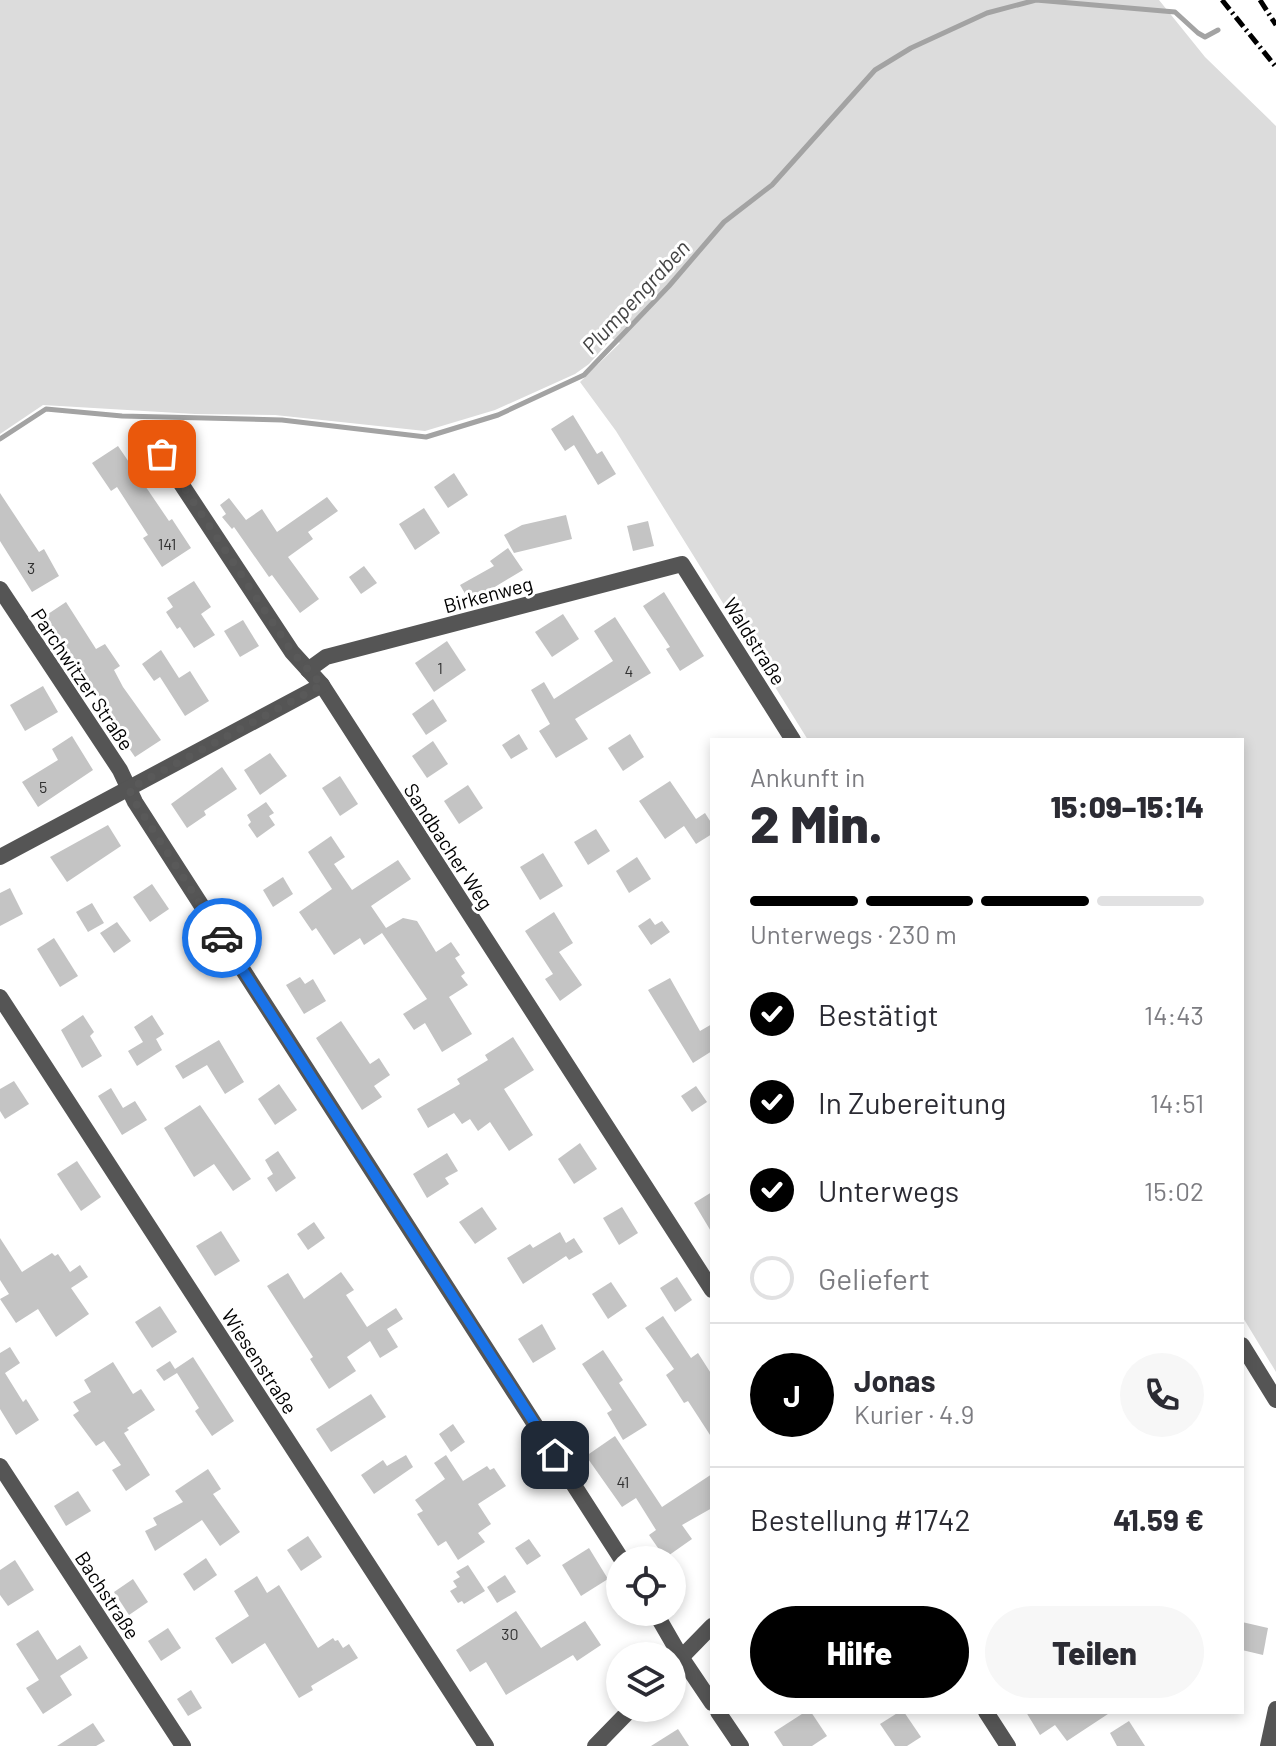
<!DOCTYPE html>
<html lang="de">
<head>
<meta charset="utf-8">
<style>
  body { margin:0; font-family:Barlow,sans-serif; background:#f7f7f7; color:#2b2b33; height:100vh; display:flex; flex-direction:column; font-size:30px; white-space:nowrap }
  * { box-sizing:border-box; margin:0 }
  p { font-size:26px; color:#7c7c81 }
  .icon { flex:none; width:44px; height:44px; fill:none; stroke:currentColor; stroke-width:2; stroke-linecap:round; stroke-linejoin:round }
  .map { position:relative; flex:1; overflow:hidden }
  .details { position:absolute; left:710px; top:738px; width:534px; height:976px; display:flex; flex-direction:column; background:#fff; border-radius:0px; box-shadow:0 4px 12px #0003 }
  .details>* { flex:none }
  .buttons { position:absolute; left:606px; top:1546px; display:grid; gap:16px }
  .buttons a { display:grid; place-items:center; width:80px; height:80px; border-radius:50%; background:#fff; box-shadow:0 4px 12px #0003; font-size:40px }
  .pin { position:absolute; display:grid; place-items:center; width:68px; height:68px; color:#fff; margin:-34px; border-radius:16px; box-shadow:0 4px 12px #0006 }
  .courier { position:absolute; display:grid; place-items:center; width:80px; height:80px; margin:-40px; border:6px solid #1a73e8; border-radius:50%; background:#fff; color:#222; box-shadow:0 2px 10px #0007 }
  .headline em { font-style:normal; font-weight:800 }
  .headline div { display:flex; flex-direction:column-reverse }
  .headline { display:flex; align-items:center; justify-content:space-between; height:136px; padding:0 40px }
  h1 { font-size:52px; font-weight:800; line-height:60px }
  .bar { display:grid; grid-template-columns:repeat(4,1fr); gap:12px 8px; align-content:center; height:96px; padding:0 40px }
  .bar i { height:10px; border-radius:6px; background:#e1e1e2 }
  .bar .on { background:#000 }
  .bar p { grid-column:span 4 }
  .line { display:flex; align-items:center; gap:20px; padding:0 40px; border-top:2px solid #e1e1e2 }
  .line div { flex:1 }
  .round { display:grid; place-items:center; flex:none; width:84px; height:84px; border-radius:42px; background:#f7f7f7 }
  ol { padding:0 40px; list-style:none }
  li { display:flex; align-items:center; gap:24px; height:88px }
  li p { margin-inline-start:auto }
  li .icon { padding:8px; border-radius:50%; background:#000; color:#fff; stroke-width:4 }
  li:last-child { color:#7c7c81 }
  li i { width:44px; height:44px; border:4px solid #e1e1e2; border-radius:50% }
  .action { display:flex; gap:16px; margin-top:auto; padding:16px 40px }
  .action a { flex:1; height:92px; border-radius:48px; background:#000; color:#fff; font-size:32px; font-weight:800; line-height:92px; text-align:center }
  .action a+a { background:#f7f7f7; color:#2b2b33 }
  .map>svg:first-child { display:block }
  .green { fill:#dcdcdc }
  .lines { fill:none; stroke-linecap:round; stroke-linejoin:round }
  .stream { stroke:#a3a3a3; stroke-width:5 }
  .building { fill:#c4c4c4 }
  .street { stroke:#555; stroke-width:16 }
  .rail { stroke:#000; stroke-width:5; stroke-dasharray:12 4 2 4; stroke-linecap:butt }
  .done { stroke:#595959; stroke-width:8; stroke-dasharray:0 14.4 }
  .route { stroke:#1a73e8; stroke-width:10 }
  .labels { text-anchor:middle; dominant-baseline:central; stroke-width:6; stroke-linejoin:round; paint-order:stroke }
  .number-label { font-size:16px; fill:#313131 }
  .street-label { font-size:20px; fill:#000; stroke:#fff }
  .water-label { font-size:22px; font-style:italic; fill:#444; stroke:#fff }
</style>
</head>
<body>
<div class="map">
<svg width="1276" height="1746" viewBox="0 0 1276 1746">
  <rect width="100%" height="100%" fill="#fff"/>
  <path class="green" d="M 0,0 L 1159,0 L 1205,57 L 1276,126 L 1276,1372 L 1242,1316 L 1242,740 L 808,740 L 616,431 L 580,382 L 620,343 L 612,338 L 589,364 L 575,374 L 495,410 L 425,431 L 275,415 L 195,414 L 43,405 L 0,434 Z"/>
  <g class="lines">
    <path class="stream" d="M 0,439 L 46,409 L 122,416 L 282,420 L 426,437 L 498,415 L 584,375 L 669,286 L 724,222 L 772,185 L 875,70 L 911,48 L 987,13 L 1036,0 L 1175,12 L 1198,33 L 1205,37 L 1218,30"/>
  </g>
  <g class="building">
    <path d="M 573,415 L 597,454 L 602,451 L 616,474 L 598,485 L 574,445 L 565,451 L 551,429 Z"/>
    <path d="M 118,446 L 169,521 L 172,519 L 191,548 L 162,567 L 143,538 L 148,535 L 117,487 L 111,491 L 92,463 Z"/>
    <path d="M 454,473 L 468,495 L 448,508 L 434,487 Z"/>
    <path d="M 0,493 L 39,552 L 44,549 L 59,576 L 32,592 L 0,541 Z"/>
    <path d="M 327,497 L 338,511 L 308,532 L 313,539 L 288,557 L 319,599 L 300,613 L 272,575 L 269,577 L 234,527 L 232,529 L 222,517 L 226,514 L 220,505 L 229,498 L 246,520 L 262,509 L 277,532 Z"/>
    <path d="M 424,508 L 440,533 L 415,550 L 399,524 Z"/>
    <path d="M 566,515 L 572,539 L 514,553 L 504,535 L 522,525 Z"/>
    <path d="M 648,521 L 654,546 L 633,551 L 627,526 Z"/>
    <path d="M 508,548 L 523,570 L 470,602 L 460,585 L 494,566 L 490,561 Z"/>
    <path d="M 364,566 L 377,583 L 361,594 L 349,577 Z"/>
    <path d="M 194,581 L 211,607 L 201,614 L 215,635 L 194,648 L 180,627 L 177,629 L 166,612 L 173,607 L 167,598 Z"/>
    <path d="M 664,592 L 704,656 L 680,671 L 666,649 L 670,647 L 643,606 Z"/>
    <path d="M 66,602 L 96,649 L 105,644 L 120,666 L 114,670 L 123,687 L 161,740 L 135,757 L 100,706 L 103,704 L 45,616 Z"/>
    <path d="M 563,614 L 579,639 L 552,657 L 535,632 Z"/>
    <path d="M 615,617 L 651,673 L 575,719 L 588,739 L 556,758 L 539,731 L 550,724 L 531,690 L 544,682 L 554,699 L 613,661 L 594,631 Z"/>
    <path d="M 243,620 L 259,646 L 240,657 L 224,631 Z"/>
    <path d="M 447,641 L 466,670 L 434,692 L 415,663 Z"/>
    <path d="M 161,650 L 179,678 L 190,671 L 209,701 L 185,716 L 160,677 L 154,681 L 142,664 Z"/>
    <path d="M 43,686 L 58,712 L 25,731 L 10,705 Z"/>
    <path d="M 433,699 L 447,721 L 426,735 L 412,714 Z"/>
    <path d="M 519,734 L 528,749 L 511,759 L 502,745 Z"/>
    <path d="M 630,734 L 644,757 L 623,771 L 608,748 Z"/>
    <path d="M 72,736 L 93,770 L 38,807 L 22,782 L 58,760 L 52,749 Z"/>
    <path d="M 433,741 L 448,764 L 427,778 L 412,756 Z"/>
    <path d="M 270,753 L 287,776 L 260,795 L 244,770 Z"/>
    <path d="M 222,767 L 237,789 L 204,811 L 206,815 L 187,828 L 171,804 Z"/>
    <path d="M 340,776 L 358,804 L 340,816 L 322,788 Z"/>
    <path d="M 670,781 L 696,819 L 705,813 L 712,824 L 712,834 L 696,844 L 684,826 L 665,839 L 639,801 Z"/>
    <path d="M 468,785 L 483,808 L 459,824 L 444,801 Z"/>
    <path d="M 266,802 L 274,813 L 269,816 L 275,825 L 257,838 L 248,825 L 251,822 L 247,815 Z"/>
    <path d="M 108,825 L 121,846 L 67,882 L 50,857 Z"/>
    <path d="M 596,829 L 610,851 L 588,865 L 574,842 Z"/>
    <path d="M 331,836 L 345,857 L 334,864 L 352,890 L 398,860 L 411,879 L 371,906 L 386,928 L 403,918 L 417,921 L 436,952 L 451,942 L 460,955 L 455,958 L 465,973 L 461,976 L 468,985 L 449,997 L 472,1034 L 442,1052 L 425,1023 L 414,1030 L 403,1014 L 427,999 L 382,933 L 364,945 L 360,938 L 334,955 L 316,928 L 312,931 L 299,912 L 332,889 L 308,852 Z"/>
    <path d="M 543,853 L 563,886 L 540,900 L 520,867 Z"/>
    <path d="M 637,857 L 651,879 L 629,893 L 616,871 Z"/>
    <path d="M 283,877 L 293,894 L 273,907 L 263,890 Z"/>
    <path d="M 152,884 L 169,909 L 150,922 L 133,897 Z"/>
    <path d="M 10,888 L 23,914 L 0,926 L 0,893 Z"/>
    <path d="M 92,903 L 104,923 L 88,932 L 76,912 Z"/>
    <path d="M 554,912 L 573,943 L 559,952 L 582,985 L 560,1001 L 545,979 L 553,974 L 525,931 Z"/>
    <path d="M 650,918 L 655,925 L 662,921 L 670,932 L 651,945 L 638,926 Z"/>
    <path d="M 117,922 L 131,941 L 114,953 L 100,933 Z"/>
    <path d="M 54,938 L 78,976 L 60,987 L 37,949 Z"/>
    <path d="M 300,977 L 305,984 L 313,979 L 326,1001 L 304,1014 L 286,985 Z"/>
    <path d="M 670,978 L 700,1031 L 712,1024 L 712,1051 L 693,1063 L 648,990 Z"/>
    <path d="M 83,1015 L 94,1032 L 90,1036 L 102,1056 L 82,1068 L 61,1030 Z"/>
    <path d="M 152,1015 L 164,1034 L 156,1039 L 162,1050 L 137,1066 L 128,1051 L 143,1042 L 134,1027 Z"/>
    <path d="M 341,1021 L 370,1064 L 379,1058 L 390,1075 L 374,1086 L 382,1097 L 362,1110 L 316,1038 Z"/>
    <path d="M 513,1037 L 534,1070 L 504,1089 L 533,1135 L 509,1151 L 490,1122 L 478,1131 L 470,1119 L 462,1124 L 454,1113 L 428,1128 L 417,1109 L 460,1084 L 457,1079 L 488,1060 L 485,1055 Z"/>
    <path d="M 219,1040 L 244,1082 L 225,1094 L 207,1065 L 183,1079 L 175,1066 Z"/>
    <path d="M 14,1081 L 29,1104 L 5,1119 L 0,1111 L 0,1089 Z"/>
    <path d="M 279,1084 L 297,1110 L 275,1125 L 258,1099 Z"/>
    <path d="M 696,1086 L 707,1102 L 692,1112 L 681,1096 Z"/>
    <path d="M 111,1088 L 123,1108 L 135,1101 L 147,1120 L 122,1135 L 98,1096 Z"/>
    <path d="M 200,1105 L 251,1179 L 233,1191 L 214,1164 L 194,1177 L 164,1128 Z"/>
    <path d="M 580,1143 L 597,1169 L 574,1184 L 558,1159 Z"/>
    <path d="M 278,1151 L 296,1178 L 276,1192 L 267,1178 L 273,1174 L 265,1160 Z"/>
    <path d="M 447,1153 L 458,1171 L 445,1178 L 449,1184 L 427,1198 L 413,1174 Z"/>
    <path d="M 77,1161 L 101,1197 L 81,1211 L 57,1174 Z"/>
    <path d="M 712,1192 L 712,1233 L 694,1203 Z"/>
    <path d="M 482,1207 L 497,1229 L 475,1244 L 459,1222 Z"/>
    <path d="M 622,1207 L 638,1233 L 619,1245 L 603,1218 Z"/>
    <path d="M 314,1222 L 325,1238 L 308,1250 L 297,1234 Z"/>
    <path d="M 221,1231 L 240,1261 L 215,1276 L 196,1246 Z"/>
    <path d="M 560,1232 L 566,1243 L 574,1238 L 583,1252 L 569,1260 L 566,1256 L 523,1284 L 507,1258 L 530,1244 L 533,1248 Z"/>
    <path d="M 0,1238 L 22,1272 L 52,1253 L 55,1256 L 58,1254 L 70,1272 L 80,1265 L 88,1277 L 71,1288 L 89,1314 L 56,1337 L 38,1309 L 16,1323 L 0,1299 L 9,1294 L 0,1280 Z"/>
    <path d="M 341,1272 L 354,1290 L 346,1295 L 367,1327 L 396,1308 L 403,1319 L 387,1329 L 398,1347 L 380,1358 L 370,1341 L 347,1357 L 356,1371 L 329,1389 L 310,1359 L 313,1357 L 267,1286 L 288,1273 L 304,1299 Z"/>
    <path d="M 677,1277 L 692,1300 L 675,1312 L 660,1288 Z"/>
    <path d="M 611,1282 L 627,1306 L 608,1319 L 592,1294 Z"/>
    <path d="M 160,1306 L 177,1332 L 152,1348 L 135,1322 Z"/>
    <path d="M 663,1316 L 691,1358 L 698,1353 L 712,1375 L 712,1438 L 688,1401 L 684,1403 L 666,1375 L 674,1369 L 645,1328 Z"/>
    <path d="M 542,1324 L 556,1349 L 533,1363 L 518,1339 Z"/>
    <path d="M 10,1347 L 20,1363 L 5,1373 L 23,1402 L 26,1399 L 39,1420 L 16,1435 L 0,1409 L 0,1353 Z"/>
    <path d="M 603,1350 L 623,1380 L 619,1383 L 647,1425 L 623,1440 L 607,1413 L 612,1410 L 582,1364 Z"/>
    <path d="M 193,1357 L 234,1421 L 212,1436 L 195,1411 L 199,1408 L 177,1373 L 164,1381 L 156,1370 L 170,1361 L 175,1369 Z"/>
    <path d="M 113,1362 L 133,1394 L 141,1389 L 155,1410 L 127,1428 L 129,1430 L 124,1433 L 150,1475 L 126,1491 L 112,1470 L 121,1465 L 104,1441 L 96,1446 L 73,1415 L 79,1411 L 73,1402 L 91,1392 L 84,1380 Z"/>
    <path d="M 371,1394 L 386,1417 L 331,1452 L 316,1429 Z"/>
    <path d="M 453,1424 L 465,1442 L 451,1452 L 439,1434 Z"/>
    <path d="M 615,1436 L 662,1507 L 712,1474 L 712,1508 L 682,1525 L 692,1539 L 665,1558 L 649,1535 L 656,1530 L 636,1498 L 622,1507 L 586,1456 Z"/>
    <path d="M 406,1455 L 413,1467 L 374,1494 L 361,1475 L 383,1460 L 387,1466 Z"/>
    <path d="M 446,1455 L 463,1481 L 487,1466 L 490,1470 L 494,1468 L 506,1486 L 478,1504 L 491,1524 L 478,1533 L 485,1542 L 458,1560 L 446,1541 L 438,1546 L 417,1514 L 423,1511 L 415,1500 L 445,1479 L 434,1463 Z"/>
    <path d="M 208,1469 L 221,1489 L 213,1494 L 240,1532 L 220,1546 L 202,1520 L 155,1551 L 145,1531 L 157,1525 L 153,1518 L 183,1502 L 175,1491 Z"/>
    <path d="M 78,1491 L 91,1511 L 66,1526 L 54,1506 Z"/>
    <path d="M 308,1536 L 322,1557 L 301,1571 L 287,1550 Z"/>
    <path d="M 529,1539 L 541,1556 L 527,1565 L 515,1548 Z"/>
    <path d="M 589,1548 L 608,1579 L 581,1596 L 562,1565 Z"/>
    <path d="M 206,1558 L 217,1575 L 194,1591 L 183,1574 Z"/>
    <path d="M 15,1560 L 34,1590 L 8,1606 L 0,1595 L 0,1570 Z"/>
    <path d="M 468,1565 L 485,1591 L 464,1604 L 462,1601 L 458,1603 L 450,1591 L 457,1587 L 453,1581 L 460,1577 L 456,1572 Z"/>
    <path d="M 505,1575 L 516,1592 L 497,1603 L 487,1587 Z"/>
    <path d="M 257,1576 L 267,1593 L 279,1585 L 318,1648 L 333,1638 L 335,1641 L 338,1640 L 343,1648 L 349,1644 L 358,1658 L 311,1686 L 313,1690 L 299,1698 L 265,1643 L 232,1664 L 215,1638 L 249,1616 L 234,1591 Z"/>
    <path d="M 133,1579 L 148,1602 L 129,1615 L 114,1592 Z"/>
    <path d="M 516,1611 L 541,1648 L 585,1621 L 601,1645 L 577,1661 L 573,1655 L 506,1695 L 486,1662 L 470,1672 L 456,1650 Z"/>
    <path d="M 1242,1622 L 1268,1628 L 1263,1655 L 1242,1650 Z"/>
    <path d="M 168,1628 L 181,1648 L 161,1661 L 148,1641 Z"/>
    <path d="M 38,1630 L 57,1660 L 80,1645 L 88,1658 L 60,1676 L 72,1695 L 43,1714 L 26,1688 L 39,1680 L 16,1644 Z"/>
    <path d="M 191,1690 L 202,1708 L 188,1716 L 177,1699 Z"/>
    <path d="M 805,1712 L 811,1712 L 827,1736 L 812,1746 L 783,1746 L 774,1732 Z"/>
    <path d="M 899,1712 L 904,1712 L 921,1737 L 907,1746 L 895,1746 L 880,1724 Z"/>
    <path d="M 1026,1712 L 1111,1712 L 1067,1741 L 1055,1725 L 1040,1735 Z"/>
    <path d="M 1129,1721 L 1145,1746 L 1117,1746 L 1110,1733 Z"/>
    <path d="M 93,1723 L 105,1741 L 96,1746 L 57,1746 Z"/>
    <path d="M 678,1729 L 689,1746 L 651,1746 Z"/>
  </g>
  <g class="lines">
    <g class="street">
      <path d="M 145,429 L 292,652 L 322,685 L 712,1290"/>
      <path d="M 0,589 L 120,770 L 135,802 L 622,1560"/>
      <path d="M 308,670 L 326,657 L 682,564 L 793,740"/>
      <path d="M 0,857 L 322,685"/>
      <path d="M 0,997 L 486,1746"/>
      <path d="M 1242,1345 L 1276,1400"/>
      <path d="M 0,1466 L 183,1746"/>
      <path d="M 655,1612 L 681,1657 L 712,1703"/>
      <path d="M 672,1667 L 712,1626"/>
      <path d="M 718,1712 L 741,1746"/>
      <path d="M 986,1712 L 1008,1746"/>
      <path d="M 595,1746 L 632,1708"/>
      <path d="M 1268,1746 L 1276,1709"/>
    </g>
    <g class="rail">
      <path d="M 1222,0 L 1276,67"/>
      <path d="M 1260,0 L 1276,25"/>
    </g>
  </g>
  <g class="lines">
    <path class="done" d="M 162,454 L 292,652 L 322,685 L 129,789 L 135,802 L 222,938"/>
    <path class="route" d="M 222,938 L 555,1455"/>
  </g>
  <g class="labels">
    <g class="number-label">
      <text x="167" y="543">141</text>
      <text x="31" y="567">3</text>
      <text x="440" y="667">1</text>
      <text x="629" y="670">4</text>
      <text x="43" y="786">5</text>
      <text x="623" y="1481">41</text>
      <text x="510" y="1633">30</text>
    </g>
    <g class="street-label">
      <text transform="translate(488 594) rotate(-15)">Birkenweg</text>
      <text transform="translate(755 641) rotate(58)">Waldstraße</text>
      <text transform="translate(83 679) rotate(56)">Parchwitzer Straße</text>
      <text transform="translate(449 846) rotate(57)">Sandbacher Weg</text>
      <text transform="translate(260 1361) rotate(57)">Wiesenstraße</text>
      <text transform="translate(108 1595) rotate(57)">Bachstraße</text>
    </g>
    <g class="water-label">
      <text transform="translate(635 296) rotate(-47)">Plumpengraben</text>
    </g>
  </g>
</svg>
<div class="buttons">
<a><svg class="icon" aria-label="locate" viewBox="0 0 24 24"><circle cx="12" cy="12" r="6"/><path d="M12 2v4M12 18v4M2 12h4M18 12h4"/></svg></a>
<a><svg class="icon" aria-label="layers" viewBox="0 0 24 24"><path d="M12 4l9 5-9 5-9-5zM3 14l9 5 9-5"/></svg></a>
</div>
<div class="pin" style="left:162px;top:454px;background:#ea580c"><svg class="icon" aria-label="bag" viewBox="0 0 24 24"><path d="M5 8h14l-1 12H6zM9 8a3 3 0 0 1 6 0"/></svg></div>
<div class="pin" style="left:555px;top:1455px;background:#1f2937"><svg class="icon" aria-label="home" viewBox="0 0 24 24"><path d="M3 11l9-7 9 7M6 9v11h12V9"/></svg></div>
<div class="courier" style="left:222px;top:938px"><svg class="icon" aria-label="car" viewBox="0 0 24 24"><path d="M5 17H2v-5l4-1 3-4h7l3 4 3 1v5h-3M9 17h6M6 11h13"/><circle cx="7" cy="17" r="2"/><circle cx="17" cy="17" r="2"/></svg></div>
<section class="details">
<div class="headline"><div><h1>2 Min.</h1><p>Ankunft in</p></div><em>15:09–15:14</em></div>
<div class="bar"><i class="on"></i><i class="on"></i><i class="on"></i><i></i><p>Unterwegs · 230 m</p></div>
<ol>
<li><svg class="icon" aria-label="check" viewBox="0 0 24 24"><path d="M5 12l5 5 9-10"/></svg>Bestätigt<p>14:43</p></li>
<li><svg class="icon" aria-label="check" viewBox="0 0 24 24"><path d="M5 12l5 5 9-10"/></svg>In Zubereitung<p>14:51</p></li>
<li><svg class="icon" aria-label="check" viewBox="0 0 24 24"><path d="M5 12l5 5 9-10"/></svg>Unterwegs<p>15:02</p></li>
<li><i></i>Geliefert</li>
</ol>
<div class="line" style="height:144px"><b class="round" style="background:#000;color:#fff">J</b><div><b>Jonas</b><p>Kurier · 4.9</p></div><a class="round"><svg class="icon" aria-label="phone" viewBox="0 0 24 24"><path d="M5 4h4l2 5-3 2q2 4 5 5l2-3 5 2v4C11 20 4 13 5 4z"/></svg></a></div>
<div class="line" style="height:104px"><div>Bestellung #1742</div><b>41.59 €</b></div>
<div class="action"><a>Hilfe</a><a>Teilen</a></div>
</section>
</div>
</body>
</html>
